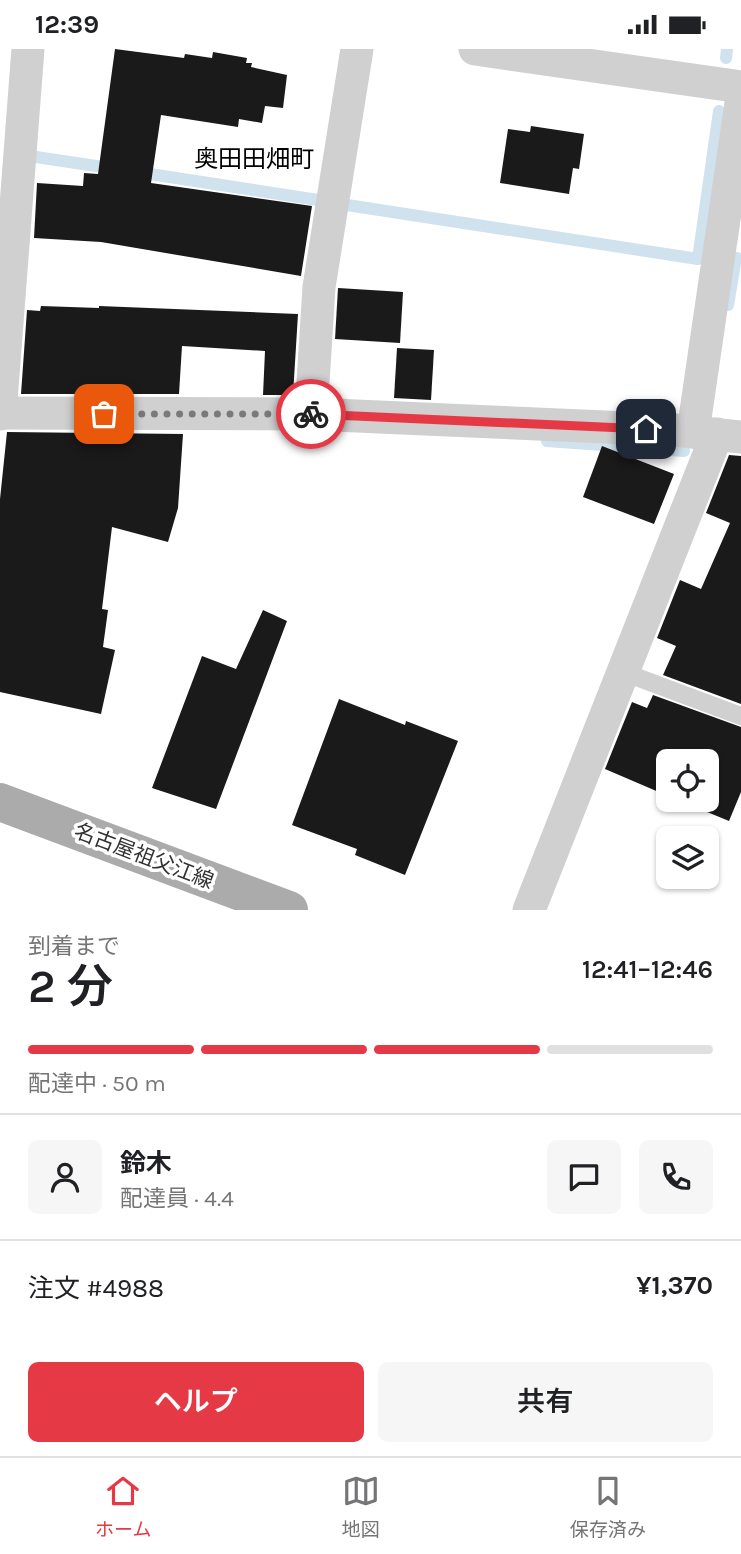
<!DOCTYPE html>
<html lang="ja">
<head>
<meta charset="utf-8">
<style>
  body { margin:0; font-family:Karla,"Noto Sans JP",sans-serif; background:#f6f6f6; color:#202124; height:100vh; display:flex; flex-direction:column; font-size:26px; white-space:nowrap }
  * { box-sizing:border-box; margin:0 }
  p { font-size:23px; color:#757577 }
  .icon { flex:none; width:38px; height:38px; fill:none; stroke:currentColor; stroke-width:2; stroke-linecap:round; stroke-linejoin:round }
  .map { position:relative; height:861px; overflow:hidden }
  .details { display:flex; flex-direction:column; background:#fff; flex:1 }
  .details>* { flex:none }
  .tools { position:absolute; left:656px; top:700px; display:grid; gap:14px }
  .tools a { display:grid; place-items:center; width:63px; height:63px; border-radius:10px; background:#fff; box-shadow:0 2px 5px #0004; font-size:35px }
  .pin { position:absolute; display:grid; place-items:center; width:60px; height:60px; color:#fff; margin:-30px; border-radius:14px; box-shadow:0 4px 10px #0006 }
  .courier { position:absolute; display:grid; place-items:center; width:70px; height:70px; margin:-35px; border:5px solid #e63946; border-radius:50%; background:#fff; color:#222; box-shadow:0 2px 9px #0007 }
  .headline em { font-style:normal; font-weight:600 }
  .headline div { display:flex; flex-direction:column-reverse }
  .headline { display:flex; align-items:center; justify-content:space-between; height:119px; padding:0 28px }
  h1 { font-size:46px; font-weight:600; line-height:52px }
  .bar { display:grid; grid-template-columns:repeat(4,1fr); gap:10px 7px; align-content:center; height:84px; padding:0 28px }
  .bar i { height:9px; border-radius:5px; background:#e0e0e0 }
  .bar .current { background:#e63946 }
  .bar p { grid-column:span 4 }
  .line { display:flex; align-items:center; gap:18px; padding:0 28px; border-top:2px solid #e0e0e0 }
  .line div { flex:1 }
  .round { display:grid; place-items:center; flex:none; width:74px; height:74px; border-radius:10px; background:#f6f6f6 }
  .button { display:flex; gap:14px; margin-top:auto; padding:14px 28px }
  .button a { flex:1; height:80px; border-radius:10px; background:#e63946; color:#fff; font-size:28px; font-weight:600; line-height:80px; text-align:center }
  .button a+a { background:#f6f6f6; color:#202124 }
  .status { display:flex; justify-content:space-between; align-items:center; height:49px; padding:0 35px; background:#fff; direction:ltr }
  .status svg { height:19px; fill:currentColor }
  .dock { display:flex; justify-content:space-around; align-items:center; height:98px; border-top:2px solid #e0e0e0; background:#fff; font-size:19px; color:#757577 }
  .dock a { display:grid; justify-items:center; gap:4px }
  .dock .current { color:#e63946 }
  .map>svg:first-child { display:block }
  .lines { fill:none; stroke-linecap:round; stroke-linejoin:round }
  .stream { stroke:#cfe2ee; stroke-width:12 }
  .building { fill:#1a1a1a }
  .service { stroke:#d0d0d0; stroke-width:18 }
  .minor { stroke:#d0d0d0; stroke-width:33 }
  .primary { stroke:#ababab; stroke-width:38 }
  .done { stroke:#7a7a7a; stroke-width:7; stroke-dasharray:0 12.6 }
  .route { stroke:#e63946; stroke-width:9 }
  .labels { text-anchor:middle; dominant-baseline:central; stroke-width:7; stroke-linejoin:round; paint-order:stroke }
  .street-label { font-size:21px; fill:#333; stroke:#fff }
  .quarter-label { font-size:24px; fill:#000; stroke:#fff }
</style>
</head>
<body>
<div class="status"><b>12:39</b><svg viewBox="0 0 49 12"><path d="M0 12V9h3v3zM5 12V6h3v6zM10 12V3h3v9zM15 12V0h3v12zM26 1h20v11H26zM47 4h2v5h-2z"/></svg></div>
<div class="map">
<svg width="741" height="861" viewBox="0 0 741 861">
  <rect width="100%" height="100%" fill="#fff"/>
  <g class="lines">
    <g class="stream">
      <path d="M 726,9 L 727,0"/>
      <path d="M 36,108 L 116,120"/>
      <path d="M 137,123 L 318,151"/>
      <path d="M 347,156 L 698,210 L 719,62"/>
      <path d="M 728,256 L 736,209 L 741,210"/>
      <path d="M 547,392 L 684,402"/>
    </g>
  </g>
  <g class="building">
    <path d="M 115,0 L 184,9 L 185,5 L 212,9 L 213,3 L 247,9 L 246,14 L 252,14 L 251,18 L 287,26 L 283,59 L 265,57 L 262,74 L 239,70 L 238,78 L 161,66 L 151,134 L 312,157 L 301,227 L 101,193 L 34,189 L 37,134 L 83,137 L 84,124 L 98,125 Z"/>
    <path d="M 531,77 L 584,85 L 579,120 L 573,119 L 569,145 L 500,134 L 508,80 L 530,83 Z"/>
    <path d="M 338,239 L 403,243 L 400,294 L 335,290 Z"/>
    <path d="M 41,257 L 99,259 L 99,257 L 298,265 L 293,346 L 263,346 L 265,302 L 182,297 L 179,345 L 21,345 L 27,261 L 40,262 Z"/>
    <path d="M 397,299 L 434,301 L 431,351 L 394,349 Z"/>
    <path d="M 7,383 L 183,385 L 178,459 L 168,493 L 112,478 L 102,560 L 108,561 L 103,598 L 115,601 L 101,665 L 0,643 L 0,450 Z"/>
    <path d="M 602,397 L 674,425 L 654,475 L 583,448 Z"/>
    <path d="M 729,406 L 741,407 L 741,655 L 663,626 L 676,597 L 657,589 L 680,531 L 701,540 L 730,474 L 706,464 Z"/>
    <path d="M 263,561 L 287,572 L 216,760 L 152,739 L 202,607 L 236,620 Z"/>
    <path d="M 653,646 L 741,678 L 741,743 L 729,772 L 678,751 L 707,751 L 707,712 L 668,712 L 668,747 L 605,720 L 632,653 L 647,659 Z"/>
    <path d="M 339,650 L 405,676 L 406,672 L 458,692 L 405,826 L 355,806 L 357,800 L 292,776 Z"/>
  </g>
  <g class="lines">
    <path class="service" d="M 623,623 L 741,667"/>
    <g class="minor">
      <path d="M 475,0 L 741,38"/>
      <path d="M 0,364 L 311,365 L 674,381 L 741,388"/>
      <path d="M 0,365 L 28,0"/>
      <path d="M 311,365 L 319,238 L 357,0"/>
      <path d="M 693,383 L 741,54"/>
      <path d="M 529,861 L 717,385"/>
    </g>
    <path class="primary" d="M 0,753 L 289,861"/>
  </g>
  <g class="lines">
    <path class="done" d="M 104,365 L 311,365"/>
    <path class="route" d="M 311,365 L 646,380"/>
  </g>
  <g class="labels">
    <g class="street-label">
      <text transform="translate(144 807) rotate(21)">名古屋祖父江線</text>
    </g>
    <g class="quarter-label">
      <text x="254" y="110">奥田田畑町</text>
    </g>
  </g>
</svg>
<div class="tools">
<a><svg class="icon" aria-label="locate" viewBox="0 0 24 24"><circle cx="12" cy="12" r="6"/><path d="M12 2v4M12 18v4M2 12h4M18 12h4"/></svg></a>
<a><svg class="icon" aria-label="layers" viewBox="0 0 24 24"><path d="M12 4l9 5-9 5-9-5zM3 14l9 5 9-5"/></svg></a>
</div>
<div class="pin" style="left:104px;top:365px;background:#ea580c"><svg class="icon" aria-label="bag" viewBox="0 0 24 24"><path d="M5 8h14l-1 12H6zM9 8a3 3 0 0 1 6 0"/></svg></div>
<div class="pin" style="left:646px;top:380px;background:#1f2937"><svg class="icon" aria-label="home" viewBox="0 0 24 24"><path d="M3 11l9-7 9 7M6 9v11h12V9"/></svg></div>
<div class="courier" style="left:311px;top:365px"><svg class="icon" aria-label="bike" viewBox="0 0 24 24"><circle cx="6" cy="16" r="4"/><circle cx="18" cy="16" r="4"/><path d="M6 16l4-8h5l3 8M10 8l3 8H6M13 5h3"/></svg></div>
</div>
<section class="details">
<div class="headline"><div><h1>2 分</h1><p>到着まで</p></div><em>12:41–12:46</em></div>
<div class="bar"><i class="current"></i><i class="current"></i><i class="current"></i><i></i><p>配達中 · 50 m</p></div>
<div class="line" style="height:126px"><a class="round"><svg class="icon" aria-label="person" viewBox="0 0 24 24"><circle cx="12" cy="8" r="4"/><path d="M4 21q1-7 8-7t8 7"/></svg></a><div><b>鈴木</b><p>配達員 · 4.4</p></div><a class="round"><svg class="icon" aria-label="chat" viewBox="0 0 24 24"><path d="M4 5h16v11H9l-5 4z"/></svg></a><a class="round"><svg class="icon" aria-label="phone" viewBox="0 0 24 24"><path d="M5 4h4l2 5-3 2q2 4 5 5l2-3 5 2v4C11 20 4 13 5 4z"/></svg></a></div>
<div class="line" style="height:91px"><div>注文 #4988</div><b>¥1,370</b></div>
<div class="button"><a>ヘルプ</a><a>共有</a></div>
</section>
<nav class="dock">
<a class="current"><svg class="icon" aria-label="home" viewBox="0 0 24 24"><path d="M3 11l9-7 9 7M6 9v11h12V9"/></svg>ホーム</a>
<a><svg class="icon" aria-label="map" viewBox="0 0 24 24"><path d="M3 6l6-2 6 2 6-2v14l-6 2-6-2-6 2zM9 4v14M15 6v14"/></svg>地図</a>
<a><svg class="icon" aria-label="saved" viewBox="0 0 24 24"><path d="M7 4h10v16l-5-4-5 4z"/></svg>保存済み</a>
</nav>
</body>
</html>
